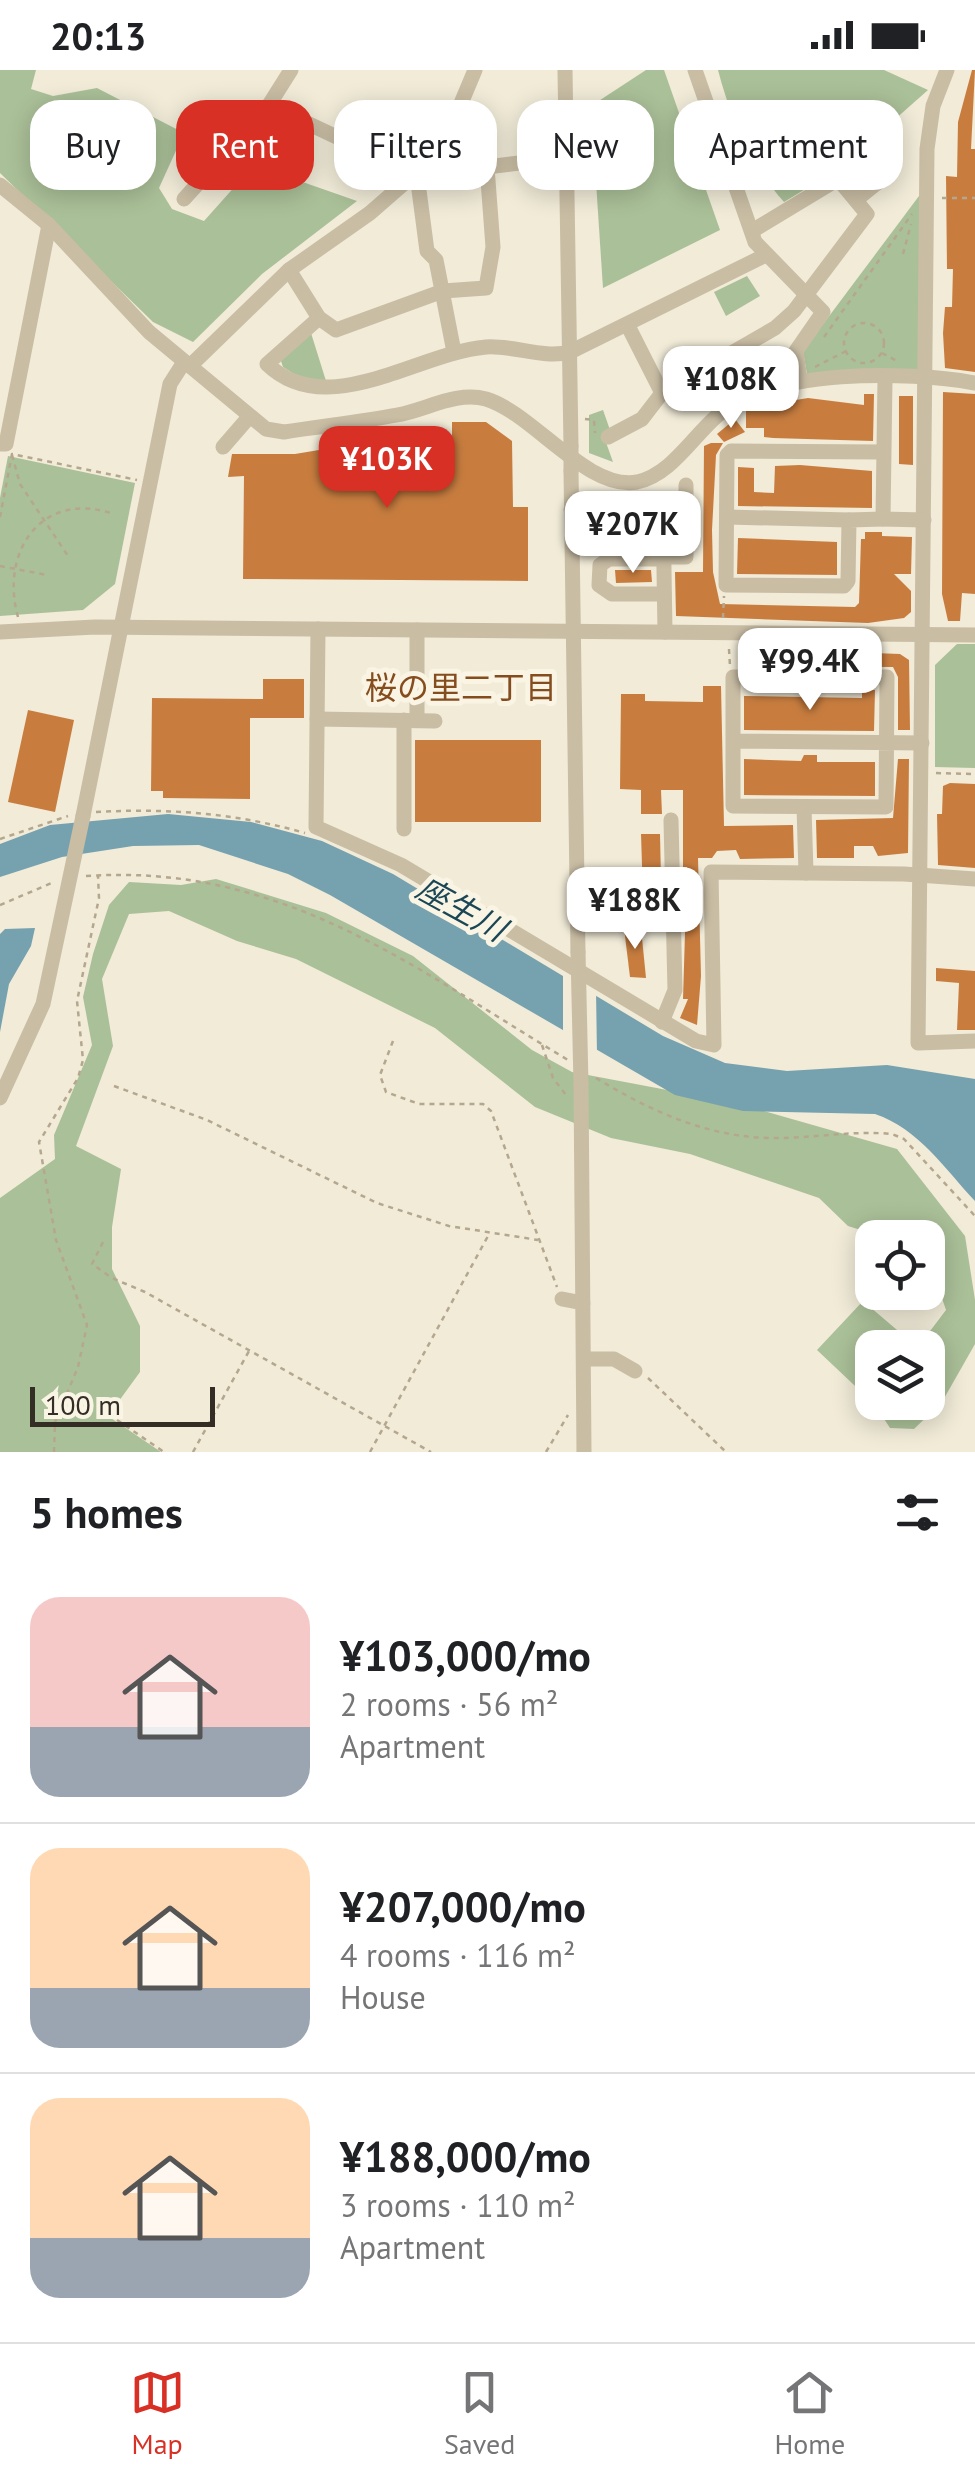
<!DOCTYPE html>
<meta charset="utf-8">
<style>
:root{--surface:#fff;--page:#f6f6f6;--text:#202124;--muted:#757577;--line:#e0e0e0;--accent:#d93025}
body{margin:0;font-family:"PT Sans","Noto Sans JP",sans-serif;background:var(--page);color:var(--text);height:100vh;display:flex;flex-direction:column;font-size:38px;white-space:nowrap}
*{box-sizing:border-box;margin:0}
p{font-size:32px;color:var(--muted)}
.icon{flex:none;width:55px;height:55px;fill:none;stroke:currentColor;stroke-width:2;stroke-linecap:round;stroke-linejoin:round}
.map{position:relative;height:1382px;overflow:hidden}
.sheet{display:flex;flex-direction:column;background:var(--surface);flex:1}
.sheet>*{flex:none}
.hud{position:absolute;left:30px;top:30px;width:915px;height:90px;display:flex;gap:20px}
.fabs{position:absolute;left:855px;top:1150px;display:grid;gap:20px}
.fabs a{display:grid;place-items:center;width:90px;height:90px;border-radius:20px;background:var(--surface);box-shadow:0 5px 25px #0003;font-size:50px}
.scale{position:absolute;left:30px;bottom:25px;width:185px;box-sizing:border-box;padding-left:10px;border:5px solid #342d26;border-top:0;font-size:28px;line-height:35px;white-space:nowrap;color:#342d26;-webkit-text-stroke:8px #f9f4e4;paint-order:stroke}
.price{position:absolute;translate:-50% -85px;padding:0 22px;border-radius:20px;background:#fff;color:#222;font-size:32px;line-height:65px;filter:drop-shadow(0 2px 5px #0008)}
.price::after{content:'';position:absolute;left:50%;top:60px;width:30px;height:22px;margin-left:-15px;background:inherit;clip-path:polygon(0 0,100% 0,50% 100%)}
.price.on{background:var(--accent);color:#fff}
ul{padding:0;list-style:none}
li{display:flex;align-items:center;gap:30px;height:250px;padding:0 30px}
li+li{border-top:2px solid var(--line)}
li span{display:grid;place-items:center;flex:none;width:280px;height:200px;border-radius:30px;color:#555}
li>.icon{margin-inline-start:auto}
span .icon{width:120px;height:120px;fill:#fffc;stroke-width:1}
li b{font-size:42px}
h2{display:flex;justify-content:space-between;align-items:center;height:120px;padding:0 30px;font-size:42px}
.pill{padding:0 35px;border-radius:30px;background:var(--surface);box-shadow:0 5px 25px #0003;font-size:35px;line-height:90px}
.pill.on{background:var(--accent);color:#fff}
.status{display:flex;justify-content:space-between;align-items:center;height:70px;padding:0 50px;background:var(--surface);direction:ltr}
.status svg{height:28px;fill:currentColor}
.menu{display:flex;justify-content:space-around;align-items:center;height:140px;border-top:2px solid var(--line);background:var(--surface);font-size:28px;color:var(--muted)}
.menu a{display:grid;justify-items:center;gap:5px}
.menu .on{color:var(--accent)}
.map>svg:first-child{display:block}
.green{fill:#aac098}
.water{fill:#76a1af}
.pier{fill:#f1ebd8}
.building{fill:#c87d3f}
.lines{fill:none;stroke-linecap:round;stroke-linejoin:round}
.path{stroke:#b5a78e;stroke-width:2.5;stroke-dasharray:5 5;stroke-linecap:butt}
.minor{stroke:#c9bda4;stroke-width:15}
.minor-bridge{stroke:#c9bda4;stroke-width:15}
.labels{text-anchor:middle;stroke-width:10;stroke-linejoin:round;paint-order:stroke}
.neighbourhood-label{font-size:32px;fill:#854c1e;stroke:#f9f4e4}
.water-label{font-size:32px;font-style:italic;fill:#1b4656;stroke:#f9f4e4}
</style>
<div class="status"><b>20:13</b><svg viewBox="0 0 49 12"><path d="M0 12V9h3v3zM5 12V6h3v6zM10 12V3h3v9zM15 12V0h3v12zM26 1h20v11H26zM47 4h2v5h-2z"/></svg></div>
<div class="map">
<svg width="975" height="1382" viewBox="0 0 975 1382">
<rect width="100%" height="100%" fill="#f1ebd8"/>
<g class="green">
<path d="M0 0H36L31 19 53 26 97 18 184 63 159 118 172 139 204 151 254 95 357 131 262 204 193 272 153 252 0 103Z"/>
<path d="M646 0H664L720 160 603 218 591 36Z"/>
<path d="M718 0H884L928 20 840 98 784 132C751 95 730 47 718 0Z"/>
<path d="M922 122 918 301 807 304 803 281Z"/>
<path d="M747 206 760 226 726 246 714 222Z"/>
<path d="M311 263 326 311H305L283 297 281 291Z"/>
<path d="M603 340 610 360 603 364 613 392 589 383V345Z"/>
<path d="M8 386 135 413 115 514 83 540 0 546V428Z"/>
<path d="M957 574H975V698L935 697V595Z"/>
<path d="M216 809 326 843 413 886 532 980 572 1002 736 1033 897 1079 965 1166 975 1230V1274L942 1332 914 1359 890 1358 873 1332H928V1278L918 1277 946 1240 928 1187V1168L883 1167 848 1156 819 1128 690 1084 611 1068 535 1037 435 958 296 889 237 871 169 841 129 844 102 909 113 976 76 1076 121 1099 112 1157V1199L140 1256V1302L108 1346 161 1382H0V1128L55 1089 54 1065 92 975 83 927 93 884 109 835 129 812 181 815Z"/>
<path d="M863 1231 917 1277 872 1278V1332L817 1280Z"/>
</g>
<g class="water">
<path d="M168 744 251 752 322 771 393 804 663 966 725 993 787 1001 887 995 975 1009V1131C944 1098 919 1059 875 1044L743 1041 675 1025 330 825 288 804 199 775 133 776 62 787 0 807V774L50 755Z"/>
<path d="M35 858 31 876 9 914 0 962V864L5 859Z"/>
</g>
<path class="pier" d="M563 902 596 919 597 986 563 966Z"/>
<g class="building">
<path d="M972 0H975L971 79H975V302L945 298 943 263 945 237H952L953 199H947L946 106 957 107 958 52Z"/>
<path d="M943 322 975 324V524L962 523 960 551H948L942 524Z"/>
<path d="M864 324H874L873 371 773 368 764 367V358H746V340L754 337 790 335V331L808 328 864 335Z"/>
<path d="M899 326H913V395L899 394Z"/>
<path d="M735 349 745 362 724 372 717 364Z"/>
<path d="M452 352H486L512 371 513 437H528V511L243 509 244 406 228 407 232 384H295L397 367H452Z"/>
<path d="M711 373H723L716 385 712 460 713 502 720 534 855 537 859 533 861 469H865V462H882V466L912 467 911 504H894L911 521V542L904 548 868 553 676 546 675 502H703L704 376Z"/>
<path d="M800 395 872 401V438L738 436V397L754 398V422L774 423 775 396Z"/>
<path d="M642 450V459L597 460V451Z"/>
<path d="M738 468 837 472V505L737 504Z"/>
<path d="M615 500H651L652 512 616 513Z"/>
<path d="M794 580 900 584 909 590 910 660H898V607L893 597 738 596V581Z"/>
<path d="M263 609H304V648H250V729L163 728V721H151L152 628 263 629Z"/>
<path d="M703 616H721L724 756 793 755 794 788 740 789 736 780 717 781 712 788H698L701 906 697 955 680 948 688 929H683L687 797H683V720H661L662 744H641V720L620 719 621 624H645V631L703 632Z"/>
<path d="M862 620H875L874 661 744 660V626L862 628Z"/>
<path d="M28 640 74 650 55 742 8 732Z"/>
<rect x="415" y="670" width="126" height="82"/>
<path d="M804 685H817V692H875V726L744 725V689L801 691Z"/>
<path d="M898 689H909L908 783 878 786 873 776H854V788H817L816 750 893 748Z"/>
<path d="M950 713 975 714V798L938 795 937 744H942L943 716Z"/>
<path d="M641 764H660L662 854 657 858H644Z"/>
<path d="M624 858H641L646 908 630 907Z"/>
<path d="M936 898 975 901V960H957L959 913 936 911Z"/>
</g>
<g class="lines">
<g class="path">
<path d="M942 128H975"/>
<path d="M903 184 911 154"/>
<circle cx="864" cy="273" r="20"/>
<path d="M824 267 912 144"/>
<path d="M882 283 897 291"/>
<path d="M815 297 846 281"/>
<path d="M585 349 594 350 595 363"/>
<path d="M12 385 20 414 68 486"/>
<path d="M0 447 12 384 137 410"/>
<path d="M0 496 47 505"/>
<path d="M18 547C0 483 40 421 111 443"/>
<path d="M723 548 724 526"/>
<path d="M729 579 730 596"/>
<path d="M936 703 975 704"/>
<path d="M96 742C169 738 235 743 305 763"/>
<path d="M0 769 68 746"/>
<path d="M86 806C280 793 410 895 568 990"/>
<path d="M0 835 54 812"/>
<path d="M393 971 380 1005 386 1022 419 1034H483L491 1041 557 1217"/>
<path d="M542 975 553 1008 566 1025"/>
<path d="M596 1008C649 1040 704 1066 768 1068 810 1069 851 1060 892 1064L904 1069 975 1146"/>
<path d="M114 1016 207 1050 377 1133 449 1156 538 1170"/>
<path d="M103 1172 92 1194 112 1208 145 1222 431 1382"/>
<path d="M648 1308 726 1382"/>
<path d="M117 1350 164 1382"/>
<path d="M54 1382 55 1352 78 1297 87 1255 56 1170 39 1072 78 1008 83 990 77 931 99 828 98 806"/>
<path d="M193 1382 249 1281"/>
<path d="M370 1382 488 1166"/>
<path d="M546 1382 568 1345"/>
</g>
<g class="minor">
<path d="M565 0 571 376"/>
<path d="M695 0 755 172 823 242 796 281 800 310"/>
<path d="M947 0 933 36 927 79 918 973 975 971"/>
<path d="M269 35 417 105"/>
<path d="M417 105 427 181 436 190 454 282"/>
<path d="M0 115 49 155 149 262 266 359 284 362C322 356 360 352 397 345 426 340 456 321 486 329 533 343 587 421 637 412 671 405 693 366 718 345 772 298 907 301 975 313"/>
<path d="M184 129 269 35 291 0"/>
<path d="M856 130 887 105"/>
<path d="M289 200 319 248 336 260 443 221 486 218 493 177 487 97 567 87"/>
<path d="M319 248 267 294C327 352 417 283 486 277 514 275 543 289 570 282L766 185"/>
<path d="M628 256 662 323 775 258 794 241 867 144 838 109 752 161"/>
<path d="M190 296 289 200 370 143 441 81 475 0"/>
<path d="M885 309 883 449 924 450"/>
<path d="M608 367 642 349 662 323"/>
<path d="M0 374H6L49 155"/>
<path d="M223 377 249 347"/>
<path d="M571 401 578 882"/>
<path d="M686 436V415"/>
<path d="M663 439 686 436V487H665"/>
<path d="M571 440 663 439 665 562"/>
<path d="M727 447 849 450"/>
<path d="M883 449 849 450 848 511 844 516 726 515 727 385 731 381 883 382"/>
<path d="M608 471 665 470"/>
<path d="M664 489H609L600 495 599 515 612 524H664"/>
<path d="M318 559 316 757 401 795 696 971 714 975 711 802 904 804 975 809"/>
<path d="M0 562 95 557 975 565"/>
<path d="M317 649 435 651"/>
<path d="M404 650V759"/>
<path d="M417 650V560"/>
<path d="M733 671V736L886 737 887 607H733V671L922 673"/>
<path d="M804 737 806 803"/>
<path d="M83 746 170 314 184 292"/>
<path d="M662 952 675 920 671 750"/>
<path d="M581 1014 584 1382"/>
<path d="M562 1229 583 1233"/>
<path d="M585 1289H614L635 1301"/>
</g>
<g class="minor-bridge">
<path d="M571 401V376"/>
<path d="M578 882 581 1014"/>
<path d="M0 1028 43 934 83 746"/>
</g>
</g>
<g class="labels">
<g class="neighbourhood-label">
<text x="461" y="629">桜の里二丁目</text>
</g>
<g class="water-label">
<text transform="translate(461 839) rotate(29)" y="11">座生川</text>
</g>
</g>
</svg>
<div class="fabs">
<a><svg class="icon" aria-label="locate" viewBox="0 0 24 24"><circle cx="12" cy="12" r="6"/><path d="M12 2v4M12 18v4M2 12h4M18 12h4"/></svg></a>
<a><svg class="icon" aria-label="layers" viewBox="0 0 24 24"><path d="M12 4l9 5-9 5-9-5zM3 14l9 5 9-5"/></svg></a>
</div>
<div class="scale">100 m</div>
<b class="price" style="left:731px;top:361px">¥108K</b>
<b class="price on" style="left:387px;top:441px">¥103K</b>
<b class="price" style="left:633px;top:506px">¥207K</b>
<b class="price" style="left:810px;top:643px">¥99.4K</b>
<b class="price" style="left:635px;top:882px">¥188K</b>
<div class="hud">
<a class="pill">Buy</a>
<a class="pill on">Rent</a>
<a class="pill">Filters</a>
<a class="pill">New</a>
<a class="pill">Apartment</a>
</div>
</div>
<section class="sheet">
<h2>5 homes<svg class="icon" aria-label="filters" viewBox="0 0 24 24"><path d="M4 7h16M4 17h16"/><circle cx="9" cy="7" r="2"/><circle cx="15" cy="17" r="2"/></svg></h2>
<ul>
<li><span style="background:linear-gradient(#f6c9c9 65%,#9aa5b1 0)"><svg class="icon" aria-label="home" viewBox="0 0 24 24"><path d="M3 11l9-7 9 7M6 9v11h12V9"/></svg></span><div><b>¥103,000/mo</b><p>2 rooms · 56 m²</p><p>Apartment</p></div></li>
<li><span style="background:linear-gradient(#ffd9b3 70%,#9aa5b1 0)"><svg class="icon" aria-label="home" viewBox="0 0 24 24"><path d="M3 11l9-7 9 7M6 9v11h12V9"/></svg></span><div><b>¥207,000/mo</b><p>4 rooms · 116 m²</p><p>House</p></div></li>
<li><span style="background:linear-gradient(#ffd9b3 70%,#9aa5b1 0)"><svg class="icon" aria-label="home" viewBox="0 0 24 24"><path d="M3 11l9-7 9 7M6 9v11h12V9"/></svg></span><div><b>¥188,000/mo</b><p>3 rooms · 110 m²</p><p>Apartment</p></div></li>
</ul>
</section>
<nav class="menu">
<a class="on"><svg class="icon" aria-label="map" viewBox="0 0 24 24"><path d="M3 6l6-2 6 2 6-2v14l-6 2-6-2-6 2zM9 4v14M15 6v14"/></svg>Map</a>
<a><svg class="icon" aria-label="saved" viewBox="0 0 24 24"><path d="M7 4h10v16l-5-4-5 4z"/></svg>Saved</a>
<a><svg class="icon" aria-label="home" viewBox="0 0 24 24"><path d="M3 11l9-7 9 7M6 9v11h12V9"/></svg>Home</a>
</nav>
